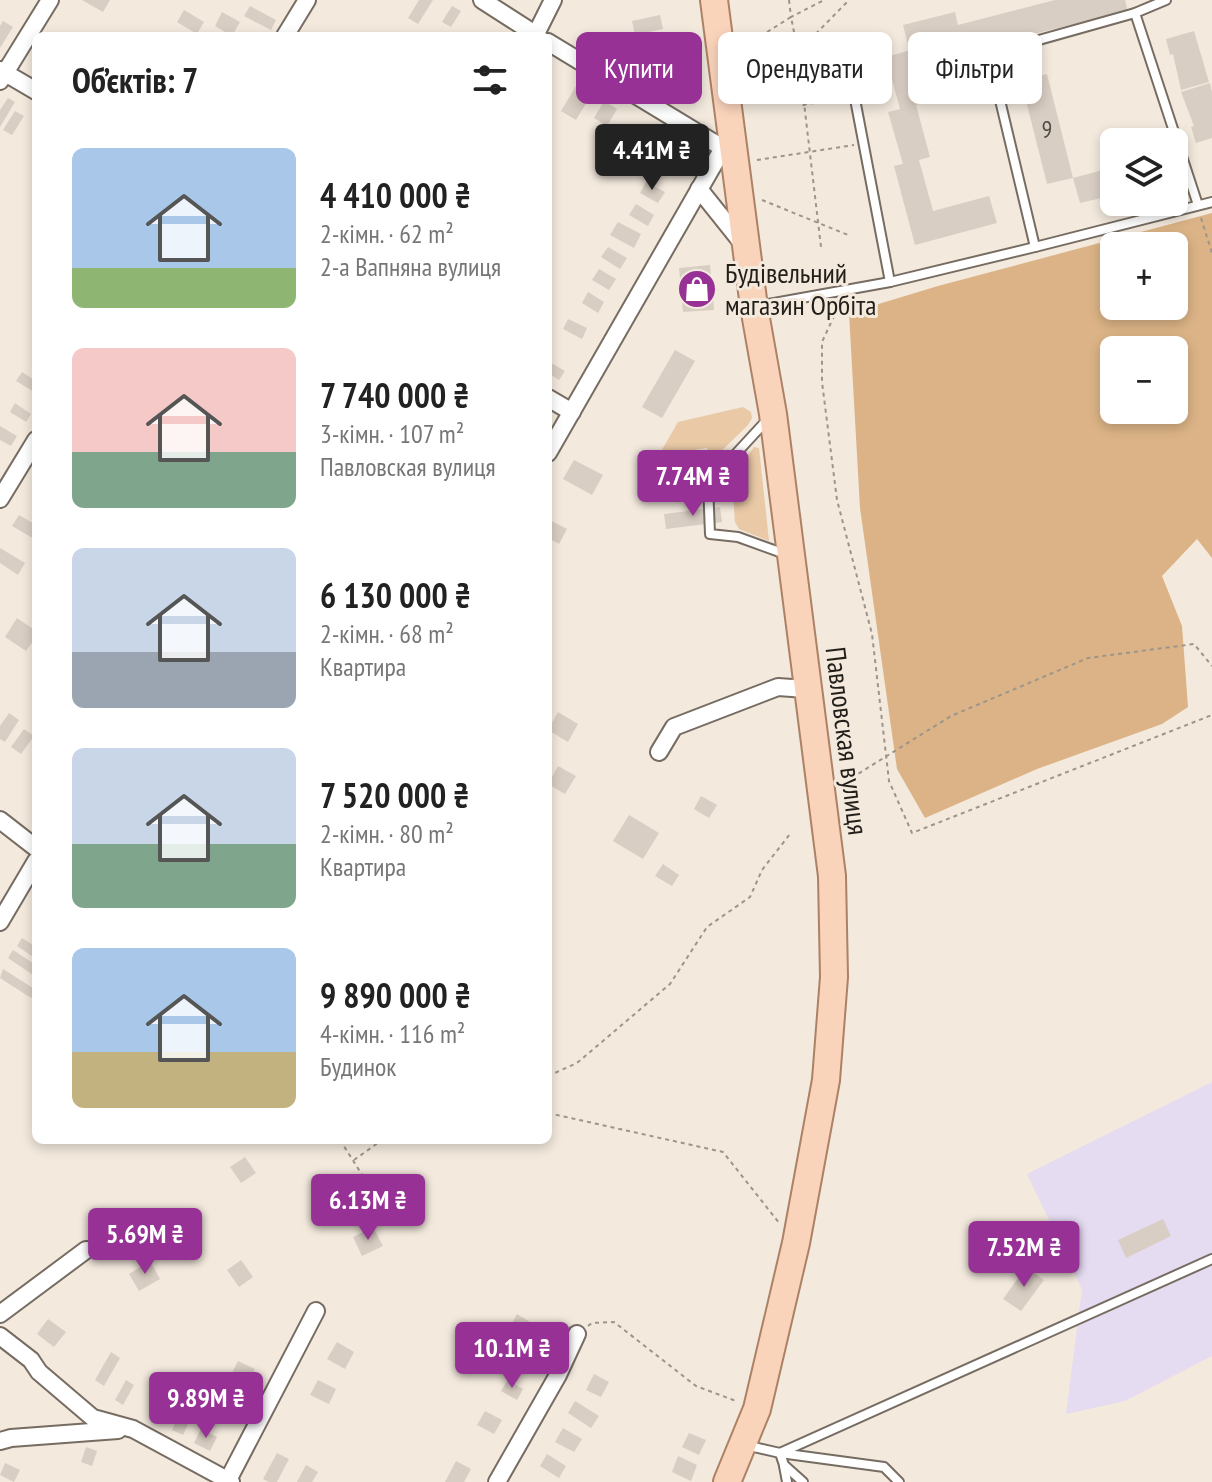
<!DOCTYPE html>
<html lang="uk">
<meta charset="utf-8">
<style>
:root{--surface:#fff;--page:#f2f2f2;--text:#222;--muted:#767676;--accent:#973196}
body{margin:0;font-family:"PT Sans Narrow",sans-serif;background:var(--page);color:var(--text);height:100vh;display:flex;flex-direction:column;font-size:30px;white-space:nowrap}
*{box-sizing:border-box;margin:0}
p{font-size:26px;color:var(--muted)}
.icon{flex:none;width:44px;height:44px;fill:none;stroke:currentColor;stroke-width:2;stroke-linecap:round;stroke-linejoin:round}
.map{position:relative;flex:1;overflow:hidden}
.panel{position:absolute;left:32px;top:32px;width:520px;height:1112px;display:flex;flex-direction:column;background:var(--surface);border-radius:12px;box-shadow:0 4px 12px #0003}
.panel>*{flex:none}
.guide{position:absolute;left:576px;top:32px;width:516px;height:72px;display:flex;gap:16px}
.buttons{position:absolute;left:1100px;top:128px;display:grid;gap:16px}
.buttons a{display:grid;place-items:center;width:88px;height:88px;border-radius:12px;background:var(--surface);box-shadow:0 4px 12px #0003;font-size:40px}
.price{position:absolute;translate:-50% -68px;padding:0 18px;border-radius:8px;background:var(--accent);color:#fff;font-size:26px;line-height:52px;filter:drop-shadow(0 2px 4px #0008)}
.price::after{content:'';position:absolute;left:50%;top:48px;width:24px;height:18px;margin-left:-12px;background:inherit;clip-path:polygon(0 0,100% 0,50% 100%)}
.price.on{background:#222;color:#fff}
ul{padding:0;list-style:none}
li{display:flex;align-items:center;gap:24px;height:200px;padding:0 40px}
li span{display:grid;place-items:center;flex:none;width:224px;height:160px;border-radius:12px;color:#555}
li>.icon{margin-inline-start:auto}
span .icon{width:96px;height:96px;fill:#fffc;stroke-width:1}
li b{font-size:34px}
h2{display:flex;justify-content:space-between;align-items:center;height:96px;padding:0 40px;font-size:34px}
.tag{padding:0 28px;border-radius:12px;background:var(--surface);box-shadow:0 4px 12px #0003;font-size:28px;line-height:72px}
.tag.on{background:var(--accent);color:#fff}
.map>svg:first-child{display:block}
.industrial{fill:#e5dcf2}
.green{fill:#e9c9a6}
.forest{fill:#dbb386;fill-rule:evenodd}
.building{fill:#d9cec3}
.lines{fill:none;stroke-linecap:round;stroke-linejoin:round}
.service-casing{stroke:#766c62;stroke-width:12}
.minor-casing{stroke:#766c62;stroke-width:20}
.primary-casing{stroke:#ac8165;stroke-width:30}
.path{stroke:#9c958c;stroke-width:2;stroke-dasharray:4 4;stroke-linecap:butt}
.service{stroke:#fff;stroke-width:8}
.minor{stroke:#fff;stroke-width:16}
.primary{stroke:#fad3bb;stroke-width:26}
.labels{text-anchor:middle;stroke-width:6;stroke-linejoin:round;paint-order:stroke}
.number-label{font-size:24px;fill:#504b44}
.poi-label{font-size:28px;fill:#221f1a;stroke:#f3e9dd;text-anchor:start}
.street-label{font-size:28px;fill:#221f1a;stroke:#f3e9dd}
</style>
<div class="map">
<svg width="1212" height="1482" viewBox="0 0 1212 1482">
<rect width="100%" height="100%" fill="#f3e9dd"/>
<path class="industrial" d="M1212 1082V1356L1125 1401 1066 1414 1082 1289 1027 1174Z"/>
<g class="green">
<path d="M743 407 751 412 752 418 748 425 710 462 707 448 659 455 678 422Z"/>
<path d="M754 447 759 448 769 541 739 529 735 522 732 477Z"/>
</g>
<path class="forest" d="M1212 213V558L1197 539 1162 576 1182 626 1188 707 1162 724 1037 769 925 818 897 769 860 508 849 313 938 286ZM1114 246H1174V306H1114ZM1114 350H1174V410H1114Z"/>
<g class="building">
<path d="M82 0H110L103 12Z"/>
<path d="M419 0H433L418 24 408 18Z"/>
<path d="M1055 0H1125L1128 12 965 50 962 36 909 49 903 25 955 12 958 25Z"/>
<path d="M250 6 276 20 271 30 244 16Z"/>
<path d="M452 6 461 11 451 27 442 22Z"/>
<path d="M184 10 204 22 197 34 177 22Z"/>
<path d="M222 12 240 22 232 36 215 26Z"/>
<path d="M660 15 663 29 635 35 632 21Z"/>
<path d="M3 21 13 27 0 48V26Z"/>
<path d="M1194 31 1209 82 1181 90 1173 54 1170 55 1166 39Z"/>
<path d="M911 50 925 102 916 105 930 157 919 160 933 211 989 196 997 223 915 245 894 166 903 164 888 112 900 109 886 57Z"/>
<path d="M1047 74 1073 178 1047 184 1021 81Z"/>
<path d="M1210 83 1212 92V138L1196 143 1191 127 1194 126 1181 92Z"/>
<path d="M576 86 591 95 576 120 561 111Z"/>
<path d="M8 98 15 102 0 127V110Z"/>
<path d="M604 101 617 109 607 126 594 118Z"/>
<path d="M15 111 24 116 12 135 3 130Z"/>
<path d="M666 155 682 165 676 176 660 166Z"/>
<path d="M1114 167V195L1080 203 1073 178Z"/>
<path d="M646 182 665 192 658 203 640 193Z"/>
<path d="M636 204 654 215 648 226 629 215Z"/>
<path d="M618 222 641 234 634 248 610 235Z"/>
<path d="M608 247 627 258 620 269 601 257Z"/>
<path d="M710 265 714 310 683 312 679 268Z"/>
<path d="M599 269 616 279 609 290 592 280Z"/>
<path d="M588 292 604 302 598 313 582 303Z"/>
<path d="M568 319 587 328 582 339 563 329Z"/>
<path d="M675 350 695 361 662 418 642 407Z"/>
<path d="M548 361 565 371 559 380 548 373Z"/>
<path d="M22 372 36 381V393L16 381Z"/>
<path d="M15 403 31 414 26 422 10 412Z"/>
<path d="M0 426 17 436 11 446 0 440Z"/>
<path d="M574 460 603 475 592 495 563 479Z"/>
<path d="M720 507 722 522 666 529 664 514Z"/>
<path d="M19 515 36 525V540L12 526Z"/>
<path d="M548 519 567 529 559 544 548 538Z"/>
<path d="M0 548 25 563 18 575 0 563Z"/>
<path d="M17 618 36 631V637L26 651 5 637Z"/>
<path d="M558 712 578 724 568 742 548 730Z"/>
<path d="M9 713 19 720 5 742 0 739V726Z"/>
<path d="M24 729 34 736 21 754 11 747Z"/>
<path d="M558 766 576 776 565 794 548 784Z"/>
<path d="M701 796 717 805 709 818 694 809Z"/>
<path d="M629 815 659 833 643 859 613 841Z"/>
<path d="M663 864 679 875 672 886 655 876Z"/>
<path d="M22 938 36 947V959L17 946Z"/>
<path d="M13 950 36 965V977L8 958Z"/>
<path d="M3 969 36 990 31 998 0 978Z"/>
<path d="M245 1157 256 1173 241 1183 230 1167Z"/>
<path d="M1163 1219 1171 1236 1126 1258 1118 1240Z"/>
<path d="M373 1227 383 1246 362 1256 353 1237Z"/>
<path d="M241 1260 253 1277 239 1287 227 1270Z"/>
<path d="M150 1261 160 1279 139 1291 129 1274Z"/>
<path d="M1026 1267 1044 1280 1021 1311 1003 1299Z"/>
<path d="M517 1314 530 1322 523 1333 511 1325Z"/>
<path d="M48 1319 66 1332 54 1347 37 1334Z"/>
<path d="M337 1342 354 1352 345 1369 327 1359Z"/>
<path d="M525 1351 540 1359 532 1373 518 1366Z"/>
<path d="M111 1352 120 1358 104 1386 95 1380Z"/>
<path d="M238 1361 255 1369 248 1384 231 1375Z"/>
<path d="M594 1374 609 1382 601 1397 586 1390Z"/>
<path d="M126 1380 134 1385 123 1405 115 1400Z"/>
<path d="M318 1380 336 1389 329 1404 310 1395Z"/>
<path d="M508 1380 523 1389 517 1400 501 1391Z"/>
<path d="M575 1401 599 1416 591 1428 568 1413Z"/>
<path d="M181 1411 192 1416 183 1435 172 1430Z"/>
<path d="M485 1411 502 1420 494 1434 477 1425Z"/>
<path d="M563 1428 582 1439 574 1452 555 1442Z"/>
<path d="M201 1429 217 1437 210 1451 194 1443Z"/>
<path d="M689 1433 706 1440 699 1455 682 1447Z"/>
<path d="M86 1447 97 1451 92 1466 81 1462Z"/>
<path d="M277 1453 289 1459 277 1482H269L263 1479Z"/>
<path d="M547 1454 566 1466 559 1478 540 1466Z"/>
<path d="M678 1456 697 1465 691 1481 672 1472Z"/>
<path d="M456 1461 471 1469 464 1482H445Z"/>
<path d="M5 1463 20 1470 14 1482 0 1475Z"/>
<path d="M306 1465 318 1472 312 1482H297Z"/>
</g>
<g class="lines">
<g class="service-casing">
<g id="service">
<path d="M1135 13 1198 205"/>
<path d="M846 52 890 282"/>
<path d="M955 63 989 54"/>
<path d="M1035 247 1212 202"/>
<path d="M757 306 890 282 1035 247 989 54 1135 13 1166 0"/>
<path d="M767 420 708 484 710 534 738 537 785 554"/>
<path d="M745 1445 780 1453 884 1467 899 1482"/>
<path d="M784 1466 787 1482"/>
<path d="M803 1482 784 1465 780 1453 1212 1259"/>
</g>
</g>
<g class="minor-casing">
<g id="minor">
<path d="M482 0 538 36"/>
<path d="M285 36 307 0"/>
<path d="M535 36 553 0"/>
<path d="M548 42 731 153"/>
<path d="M0 70 36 91"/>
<path d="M0 81 50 0"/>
<path d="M699 189 743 244"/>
<path d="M548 398 572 412"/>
<path d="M548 453 723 148"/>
<path d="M0 499 36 440"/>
<path d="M659 752 674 727 778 687 806 689"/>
<path d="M0 820 36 848"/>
<path d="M0 922 36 861"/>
<path d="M0 1314 86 1250"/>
<path d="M0 1336 31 1360 39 1372 93 1418 133 1429 231 1482"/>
<path d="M0 1441 11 1438 118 1430"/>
<path d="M227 1482 316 1311"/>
<path d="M497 1482 558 1375 577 1334"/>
</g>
</g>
<g class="primary-casing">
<path id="primary" d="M714 0 754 307 773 414 832 876 834 977 826 1080 796 1243 757 1409 727 1482"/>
</g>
<g class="path">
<path d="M789 0 791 17 824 0"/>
<path d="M740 49 791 17 798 52 821 247"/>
<path d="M740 51 833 52"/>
<path d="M799 51 849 0"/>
<path d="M741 54 803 105 844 97"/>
<path d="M757 160 854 145"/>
<path d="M762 200 848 235"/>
<path d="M1201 218 1212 253"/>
<path d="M841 301 822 342V382L837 500 872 634 889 781 912 833 1212 715"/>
<path d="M845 782 951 716 1088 658 1194 644 1212 666"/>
<path d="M548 1076 577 1063 670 984 707 927 750 897 762 870 790 834"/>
<path d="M548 1113 723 1152 780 1224"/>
<path d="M340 1140 373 1192"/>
<path d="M354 1160 382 1140"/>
<path d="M588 1326 592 1323 614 1322 696 1386 736 1401"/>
</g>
<use href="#service" class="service"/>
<use href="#minor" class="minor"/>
<use href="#primary" class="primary"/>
</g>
<defs>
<g id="shop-disc" transform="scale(2)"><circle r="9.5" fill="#973196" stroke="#f3e9dd"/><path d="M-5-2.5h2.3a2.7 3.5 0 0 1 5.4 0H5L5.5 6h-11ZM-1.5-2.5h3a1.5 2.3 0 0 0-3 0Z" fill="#fff"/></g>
</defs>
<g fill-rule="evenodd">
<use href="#shop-disc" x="697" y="289"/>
</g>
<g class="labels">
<g class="number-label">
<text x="1047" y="137">9</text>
</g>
<g class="poi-label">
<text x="725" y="283">Будівельний<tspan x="725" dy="32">магазин Орбіта</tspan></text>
</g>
<g class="street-label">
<text transform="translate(847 741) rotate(83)" y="10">Павловская вулиця</text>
</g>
</g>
</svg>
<div class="buttons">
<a><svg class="icon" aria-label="layers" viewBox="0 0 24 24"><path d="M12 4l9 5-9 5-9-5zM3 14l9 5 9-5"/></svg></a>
<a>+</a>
<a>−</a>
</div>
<b class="price on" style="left:652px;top:192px">4.41M ₴</b>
<b class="price" style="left:693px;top:518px">7.74M ₴</b>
<b class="price" style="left:368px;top:1242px">6.13M ₴</b>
<b class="price" style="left:145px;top:1276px">5.69M ₴</b>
<b class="price" style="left:1024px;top:1289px">7.52M ₴</b>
<b class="price" style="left:512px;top:1390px">10.1M ₴</b>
<b class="price" style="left:206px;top:1440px">9.89M ₴</b>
<div class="guide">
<a class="tag on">Купити</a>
<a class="tag">Орендувати</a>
<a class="tag">Фільтри</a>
</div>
<section class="panel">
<h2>Об’єктів: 7<svg class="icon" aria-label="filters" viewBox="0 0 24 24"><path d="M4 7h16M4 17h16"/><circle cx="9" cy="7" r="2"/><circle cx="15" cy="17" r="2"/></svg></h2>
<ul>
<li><span style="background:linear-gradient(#a9c7e8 75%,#8fb573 0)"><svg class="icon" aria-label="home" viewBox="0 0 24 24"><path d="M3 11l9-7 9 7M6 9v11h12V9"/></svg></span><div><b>4 410 000 ₴</b><p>2-кімн. · 62 m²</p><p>2-а Вапняна вулиця</p></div></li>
<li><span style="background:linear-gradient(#f6c9c9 65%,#7fa58c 0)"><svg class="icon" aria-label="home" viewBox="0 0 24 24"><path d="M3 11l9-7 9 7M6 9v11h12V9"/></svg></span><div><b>7 740 000 ₴</b><p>3-кімн. · 107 m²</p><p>Павловская вулиця</p></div></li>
<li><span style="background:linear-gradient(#c9d6e8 65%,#9aa5b1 0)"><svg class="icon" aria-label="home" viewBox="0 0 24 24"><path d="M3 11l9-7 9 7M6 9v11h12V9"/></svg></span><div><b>6 130 000 ₴</b><p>2-кімн. · 68 m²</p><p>Квартира</p></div></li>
<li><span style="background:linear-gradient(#c9d6e8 60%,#7fa58c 0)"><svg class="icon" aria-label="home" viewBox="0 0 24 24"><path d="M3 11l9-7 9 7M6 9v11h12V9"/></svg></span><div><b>7 520 000 ₴</b><p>2-кімн. · 80 m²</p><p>Квартира</p></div></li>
<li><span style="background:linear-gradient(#a9c7e8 65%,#c2b280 0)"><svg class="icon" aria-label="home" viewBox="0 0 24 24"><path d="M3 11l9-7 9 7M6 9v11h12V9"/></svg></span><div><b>9 890 000 ₴</b><p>4-кімн. · 116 m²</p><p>Будинок</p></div></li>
</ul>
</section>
</div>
